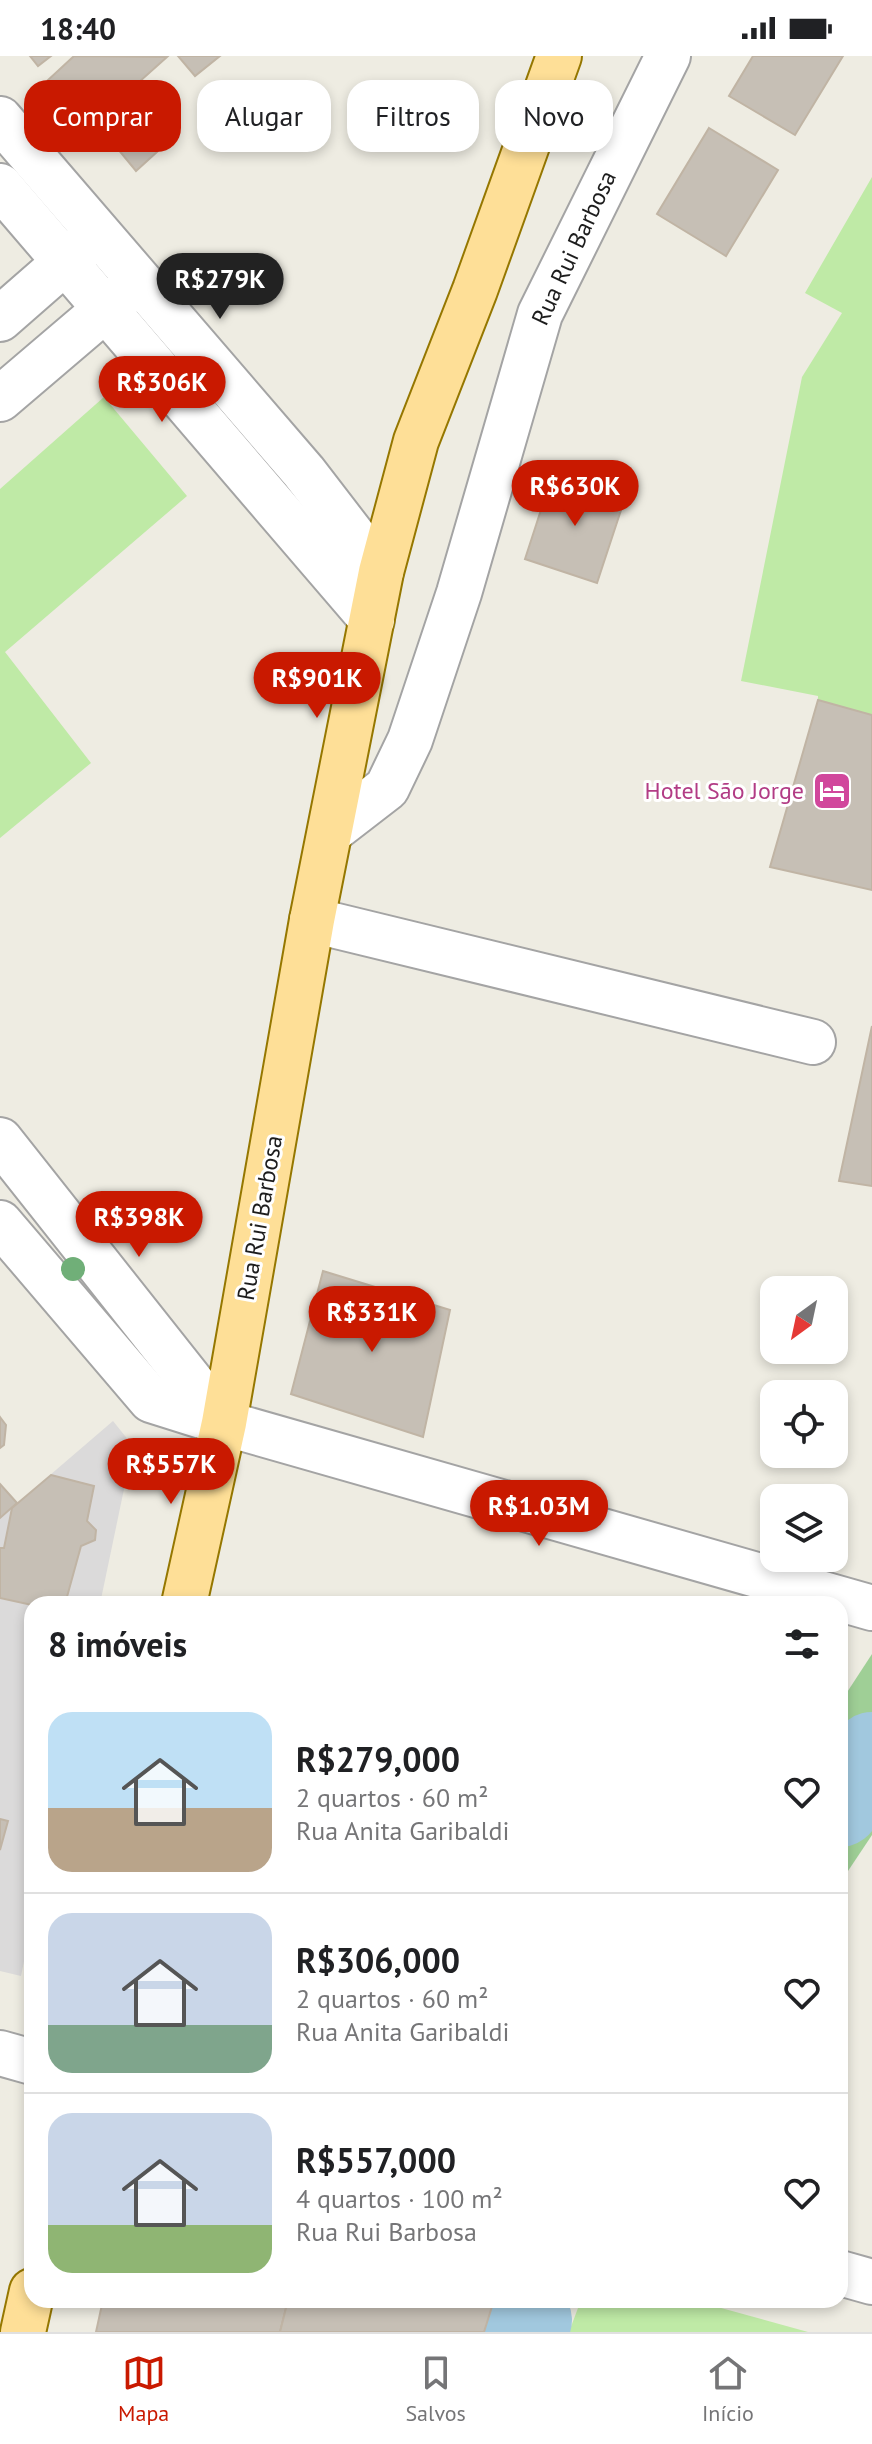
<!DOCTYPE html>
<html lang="pt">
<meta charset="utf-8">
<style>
:root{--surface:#fff;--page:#f6f6f6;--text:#202124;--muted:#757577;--line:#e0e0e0;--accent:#c91900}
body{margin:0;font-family:"PT Sans",sans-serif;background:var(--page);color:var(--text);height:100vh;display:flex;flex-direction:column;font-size:30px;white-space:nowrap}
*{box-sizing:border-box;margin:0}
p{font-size:26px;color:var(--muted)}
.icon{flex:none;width:44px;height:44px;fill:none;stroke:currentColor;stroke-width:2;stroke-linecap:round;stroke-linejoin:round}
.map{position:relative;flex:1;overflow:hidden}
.sheet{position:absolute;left:24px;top:1540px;width:824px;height:712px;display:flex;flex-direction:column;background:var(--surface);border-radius:24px;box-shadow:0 4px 12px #0003}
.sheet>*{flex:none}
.top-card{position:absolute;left:24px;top:24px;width:824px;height:72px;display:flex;gap:16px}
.needle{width:52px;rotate:213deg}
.fabs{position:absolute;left:760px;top:1220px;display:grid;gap:16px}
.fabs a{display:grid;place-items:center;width:88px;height:88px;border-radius:16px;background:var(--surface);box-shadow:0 4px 12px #0003;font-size:40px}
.price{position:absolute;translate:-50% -68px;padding:0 18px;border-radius:28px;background:var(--accent);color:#fff;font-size:26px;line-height:52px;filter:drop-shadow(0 2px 4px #0008)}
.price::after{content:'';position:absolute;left:50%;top:48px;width:24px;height:18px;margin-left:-12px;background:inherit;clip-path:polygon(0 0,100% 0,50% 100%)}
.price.on{background:#222;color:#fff}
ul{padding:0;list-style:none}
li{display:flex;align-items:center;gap:24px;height:200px;padding:0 24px}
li+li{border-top:2px solid var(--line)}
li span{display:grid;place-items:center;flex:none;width:224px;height:160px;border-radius:24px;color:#555}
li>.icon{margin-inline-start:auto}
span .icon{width:96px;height:96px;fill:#fffc;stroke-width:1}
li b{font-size:34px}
h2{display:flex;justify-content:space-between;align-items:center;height:96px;padding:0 24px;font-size:34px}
.tag{padding:0 28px;border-radius:24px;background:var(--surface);box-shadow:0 4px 12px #0003;font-size:28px;line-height:72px}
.tag.on{background:var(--accent);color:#fff}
.status{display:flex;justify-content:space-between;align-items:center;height:56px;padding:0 40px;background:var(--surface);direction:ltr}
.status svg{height:22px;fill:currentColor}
.tab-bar{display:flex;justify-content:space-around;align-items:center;height:112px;border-top:2px solid var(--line);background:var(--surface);font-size:22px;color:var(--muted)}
.tab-bar a{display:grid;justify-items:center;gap:4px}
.tab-bar .on{color:var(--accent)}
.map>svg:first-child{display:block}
.residential{fill:#dbdada}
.grass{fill:#bfeaa6}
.forest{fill:#9fcf96}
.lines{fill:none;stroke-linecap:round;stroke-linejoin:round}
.river{stroke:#a1c8de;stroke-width:80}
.building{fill:#c6bfb5;stroke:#c0b4a4;stroke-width:2}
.minor-casing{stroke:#a4a4a4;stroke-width:48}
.major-casing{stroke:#957700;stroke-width:48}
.minor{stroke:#fff;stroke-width:44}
.major{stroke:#fedf97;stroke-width:44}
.tree{fill:#70af78}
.labels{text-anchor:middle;stroke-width:6;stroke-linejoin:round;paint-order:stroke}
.street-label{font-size:24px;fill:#1d1d1d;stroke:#fff}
.hotel-label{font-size:24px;fill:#b23c85;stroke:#fff;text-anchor:end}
</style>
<div class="status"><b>18:40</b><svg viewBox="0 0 49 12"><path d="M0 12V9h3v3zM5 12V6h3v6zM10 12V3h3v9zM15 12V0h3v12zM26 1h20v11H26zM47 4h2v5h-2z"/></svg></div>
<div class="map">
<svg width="872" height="2276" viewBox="0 0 872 2276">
<rect width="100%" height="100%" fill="#eeece2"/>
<path class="residential" d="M113 1365 133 1390 100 1548H32V1867L21 1920 0 1915V1462Z"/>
<g class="grass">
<path d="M872 121V659L818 644V640L741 625 802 321 842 257 805 237Z"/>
<path d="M104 341 187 440 5 596 91 707 0 782V433Z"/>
<path d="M581 2244H692L808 2276H569Z"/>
</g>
<path class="forest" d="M872 1598V1779L840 1827V1647Z"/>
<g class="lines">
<g class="river">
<path d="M840 1751 872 1696"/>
<path d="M521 2276 532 2264"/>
</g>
</g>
<g class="building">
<path d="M30 0H51L38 10Z"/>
<path d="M74 0 167 1 139 26 179 76 136 115 95 65 87 72 48 24Z"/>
<path d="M178 0H220L195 20Z"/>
<path d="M753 0H843L795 79 729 40Z"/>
<path d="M709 72 778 114 726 200 657 158Z"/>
<path d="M553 417 625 442 597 527 525 503Z"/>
<path d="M818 644 872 659V834L770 811Z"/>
<path d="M872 970V1130L839 1125Z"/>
<path d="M323 1215 450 1254 423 1381 291 1338Z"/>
<path d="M0 1361 6 1369 4 1389 0 1392Z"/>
<path d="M51 1419 94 1430 87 1465 96 1474 95 1484 81 1490 65 1548 32 1549 0 1542V1492H4L12 1452Z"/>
<path d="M0 1428 17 1447 0 1462Z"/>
<path d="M0 1763 8 1765 0 1794Z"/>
<path d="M103 2244H288L280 2276H96Z"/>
<path d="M288 2244H494L484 2276H280Z"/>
</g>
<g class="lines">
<g class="minor-casing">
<g id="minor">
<path d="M0 63 304 416 381 516"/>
<path d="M0 130 372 564"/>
<path d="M0 263 88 186"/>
<path d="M0 343 129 233"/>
<path d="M330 776 387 732 410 684 459 537 540 258 668 0"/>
<path d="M312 864 813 986"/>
<path d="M0 1084 224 1367"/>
<path d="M0 1167 151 1344 224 1367 872 1552"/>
<path d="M0 1997 32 2006"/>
<path d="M840 2217 872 2226"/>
</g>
</g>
<g class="major-casing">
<g id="major">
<path d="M184 1548 224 1367 312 864 381 516 416 385 475 234 559 0"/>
<path d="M23 2276 32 2235"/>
</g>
</g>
<use href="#minor" class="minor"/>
<use href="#major" class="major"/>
</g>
<circle class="tree" cx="73" cy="1213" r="12"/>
<defs>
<g id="hotel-square" transform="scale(2)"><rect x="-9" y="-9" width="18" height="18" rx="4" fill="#d1479c" stroke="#fff"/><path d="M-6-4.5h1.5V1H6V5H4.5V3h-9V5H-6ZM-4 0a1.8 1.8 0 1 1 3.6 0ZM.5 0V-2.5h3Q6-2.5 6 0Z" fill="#fff"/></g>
</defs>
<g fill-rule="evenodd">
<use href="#hotel-square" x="832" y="735"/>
</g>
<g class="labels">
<g class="street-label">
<text transform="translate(574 192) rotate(-65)" y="8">Rua Rui Barbosa</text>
<text transform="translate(260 1162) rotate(-80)" y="8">Rua Rui Barbosa</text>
</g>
<g class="hotel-label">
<text x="804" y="743">Hotel São Jorge</text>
</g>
</g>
</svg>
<div class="fabs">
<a><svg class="needle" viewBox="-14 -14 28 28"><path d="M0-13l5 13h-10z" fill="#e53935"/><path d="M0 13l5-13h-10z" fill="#757577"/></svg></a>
<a><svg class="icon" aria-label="locate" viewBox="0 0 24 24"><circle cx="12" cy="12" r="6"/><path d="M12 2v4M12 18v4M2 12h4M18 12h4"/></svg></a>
<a><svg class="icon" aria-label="layers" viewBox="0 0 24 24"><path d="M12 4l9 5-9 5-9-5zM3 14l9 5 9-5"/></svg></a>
</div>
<b class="price on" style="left:220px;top:265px">R$279K</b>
<b class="price" style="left:162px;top:368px">R$306K</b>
<b class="price" style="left:575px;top:472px">R$630K</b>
<b class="price" style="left:317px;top:664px">R$901K</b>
<b class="price" style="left:139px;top:1203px">R$398K</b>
<b class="price" style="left:372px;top:1298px">R$331K</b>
<b class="price" style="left:171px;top:1450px">R$557K</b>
<b class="price" style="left:539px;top:1492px">R$1.03M</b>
<div class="top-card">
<a class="tag on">Comprar</a>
<a class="tag">Alugar</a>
<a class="tag">Filtros</a>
<a class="tag">Novo</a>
</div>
<section class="sheet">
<h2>8 imóveis<svg class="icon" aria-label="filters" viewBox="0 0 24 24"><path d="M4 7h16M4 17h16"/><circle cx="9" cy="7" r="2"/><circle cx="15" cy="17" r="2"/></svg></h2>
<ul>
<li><span style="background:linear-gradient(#bfe0f5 60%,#b9a48a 0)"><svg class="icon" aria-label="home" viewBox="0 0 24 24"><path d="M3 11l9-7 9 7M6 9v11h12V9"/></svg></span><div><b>R$279,000</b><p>2 quartos · 60 m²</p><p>Rua Anita Garibaldi</p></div><svg class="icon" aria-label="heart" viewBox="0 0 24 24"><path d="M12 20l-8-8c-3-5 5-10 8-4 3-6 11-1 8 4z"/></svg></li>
<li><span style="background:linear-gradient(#c9d6e8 70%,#7fa58c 0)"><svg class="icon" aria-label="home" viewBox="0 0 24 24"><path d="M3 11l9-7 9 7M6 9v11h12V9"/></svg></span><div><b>R$306,000</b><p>2 quartos · 60 m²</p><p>Rua Anita Garibaldi</p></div><svg class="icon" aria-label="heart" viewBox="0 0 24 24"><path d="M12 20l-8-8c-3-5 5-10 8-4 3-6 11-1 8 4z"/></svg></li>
<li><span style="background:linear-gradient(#c9d6e8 70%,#8fb573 0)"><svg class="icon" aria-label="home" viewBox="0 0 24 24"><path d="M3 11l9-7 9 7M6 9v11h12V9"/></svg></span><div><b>R$557,000</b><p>4 quartos · 100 m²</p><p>Rua Rui Barbosa</p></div><svg class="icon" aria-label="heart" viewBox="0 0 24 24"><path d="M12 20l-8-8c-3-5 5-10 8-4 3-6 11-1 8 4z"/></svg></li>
</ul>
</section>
</div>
<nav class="tab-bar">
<a class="on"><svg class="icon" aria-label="map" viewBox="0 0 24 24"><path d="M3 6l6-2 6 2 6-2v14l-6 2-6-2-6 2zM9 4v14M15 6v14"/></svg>Mapa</a>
<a><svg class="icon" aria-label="saved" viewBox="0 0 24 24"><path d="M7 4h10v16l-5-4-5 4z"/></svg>Salvos</a>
<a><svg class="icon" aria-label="home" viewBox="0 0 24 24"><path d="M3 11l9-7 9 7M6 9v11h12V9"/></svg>Início</a>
</nav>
